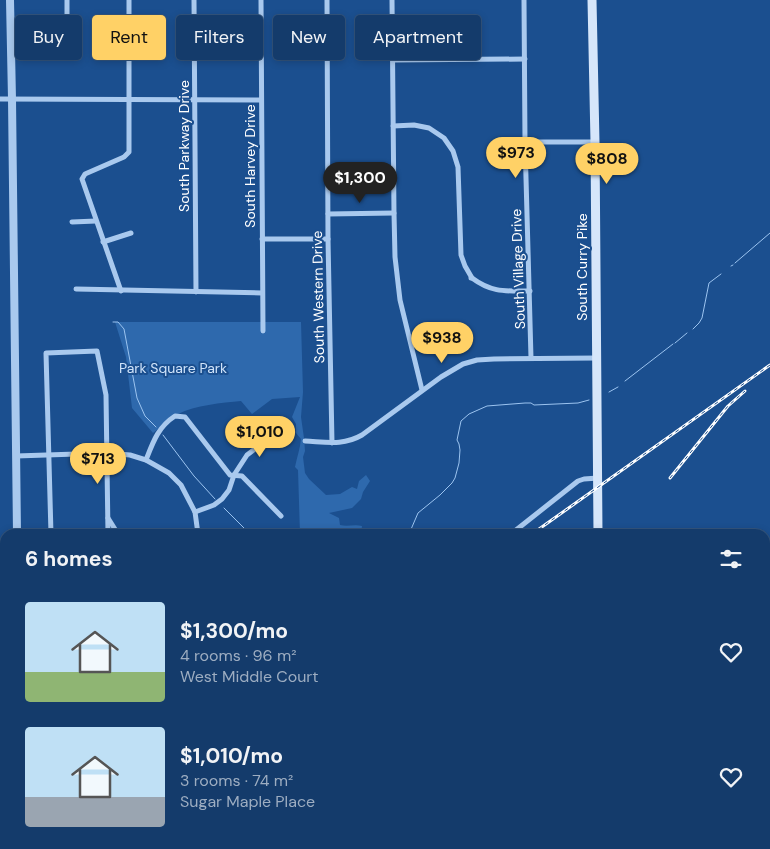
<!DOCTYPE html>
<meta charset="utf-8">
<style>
:root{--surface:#143b6b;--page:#214673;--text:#f1f3f6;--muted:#9dadc1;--line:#33557e;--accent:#ffd166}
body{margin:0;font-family:"DM Sans",sans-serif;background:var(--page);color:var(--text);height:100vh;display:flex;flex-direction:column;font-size:19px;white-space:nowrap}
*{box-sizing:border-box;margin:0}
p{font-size:16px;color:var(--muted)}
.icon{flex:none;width:28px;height:28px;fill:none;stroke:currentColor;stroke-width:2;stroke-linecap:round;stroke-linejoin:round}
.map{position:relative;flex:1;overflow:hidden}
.side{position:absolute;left:0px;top:529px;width:770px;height:321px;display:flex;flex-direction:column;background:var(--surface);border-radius:15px 15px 0 0;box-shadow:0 2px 8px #0003,0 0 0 1px var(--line)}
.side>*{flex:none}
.guide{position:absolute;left:15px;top:15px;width:500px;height:45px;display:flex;gap:10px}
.price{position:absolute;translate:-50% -42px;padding:0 11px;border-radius:18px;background:var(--accent);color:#111;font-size:16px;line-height:32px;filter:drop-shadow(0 1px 2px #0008)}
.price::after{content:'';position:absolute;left:50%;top:30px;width:15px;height:11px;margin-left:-8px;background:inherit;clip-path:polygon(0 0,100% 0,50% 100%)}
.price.on{background:#222;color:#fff}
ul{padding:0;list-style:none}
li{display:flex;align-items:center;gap:15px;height:125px;padding:0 25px}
li span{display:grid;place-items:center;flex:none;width:140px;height:100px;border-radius:5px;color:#555}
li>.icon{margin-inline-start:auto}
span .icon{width:60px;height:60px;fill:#fffc;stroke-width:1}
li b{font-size:21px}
h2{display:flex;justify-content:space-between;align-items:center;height:60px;padding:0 25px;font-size:21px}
.pill{padding:0 18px;border-radius:5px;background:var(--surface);box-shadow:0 2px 8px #0003,0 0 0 1px var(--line);font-size:18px;line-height:45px}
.pill.on{background:var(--accent);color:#111}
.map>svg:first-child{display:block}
.green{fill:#2e69ad}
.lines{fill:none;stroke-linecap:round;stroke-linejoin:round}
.stream{stroke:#9cc4f0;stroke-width:1}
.minor{stroke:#a9c9ee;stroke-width:5}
.tertiary{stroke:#a9c9ee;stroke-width:8}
.secondary{stroke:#d6e6fa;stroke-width:9}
.rail-casing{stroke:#fff;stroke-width:3}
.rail{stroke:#1b4f8f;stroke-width:1;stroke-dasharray:4;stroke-linecap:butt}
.labels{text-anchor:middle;stroke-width:4;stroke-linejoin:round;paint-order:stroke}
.street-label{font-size:14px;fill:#fff;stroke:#1b4f8f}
.park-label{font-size:14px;fill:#cfe3fa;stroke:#1b4f8f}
</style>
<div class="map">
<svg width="770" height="849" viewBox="0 0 770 849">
<rect width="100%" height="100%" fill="#1b4f8f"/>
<g class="green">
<path d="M115 322H301L303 392 301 417 304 438 305 451 303 457 305 473 309 479 326 495 340 494 352 487 357 489 359 481 366 475 370 481 363 492 361 499 352 508 329 513 339 518 340 525C348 527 354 524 362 526L361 534H300L298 470 295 467C297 457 300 449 301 439L296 433V424L292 417 300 397 272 399 252 414 241 401C222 403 195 405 178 414 170 418 161 427 153 433L132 408 126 357Z"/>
<path d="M308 845H432L443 846V849H307Z"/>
</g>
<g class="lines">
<g class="stream">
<path d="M735 263 770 233"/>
<path d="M731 266 733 265"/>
<path d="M113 322H118L124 329 137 398 145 416 156 427"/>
<path d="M693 329 699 323 702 318 709 283 721 274"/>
<path d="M675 343 687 333"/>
<path d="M625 381 673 344"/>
<path d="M609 392 618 387"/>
<path d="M163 435 194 476 215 499"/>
<path d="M224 508 250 534"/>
<path d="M409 534 418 513 440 495 452 483 455 478 459 463 460 450 459 444 457 440 461 421 469 414 487 406 525 403H531L534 405 578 403 589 400"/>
<path d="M398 845V849"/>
</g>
<g class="minor">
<path d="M67 0V42"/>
<path d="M194 0 196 292"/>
<path d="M261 0 263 331"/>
<path d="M327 0 328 239 332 443"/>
<path d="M392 0 394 213 395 257 400 300 422 390"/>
<path d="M524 0 525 142 531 358"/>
<path d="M393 60 525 59"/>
<path d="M0 99 261 100"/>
<path d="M393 126 414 125 429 128 444 138 453 151 458 167 461 255 465 266 472 278"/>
<path d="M525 142H595"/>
<path d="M328 214 394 213"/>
<path d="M72 222 96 221"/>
<path d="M262 239H328"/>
<path d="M103 242 131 233"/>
<path d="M471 278H472C492 293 506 291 530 291"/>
<path d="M76 289 262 293"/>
<path d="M121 291 82 179 85 174 124 157 129 152V0"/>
<path d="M305 441C326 442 343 446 362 435L441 377 463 364 477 360 494 359 597 358"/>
<path d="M16 456 107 453 130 455 146 460 169 473 181 485 195 512 198 534"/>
<path d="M146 460C153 442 158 427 175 416L185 417 230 475 242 476 281 516"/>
<path d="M195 512 214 505 222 499 229 490 234 475 247 455 276 433"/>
<path d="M108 518 118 534"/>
<path d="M51 534 46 353 97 351 106 395 108 534"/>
<path d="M511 534 578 481 584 479 598 478"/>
<path d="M233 845 235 849"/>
<path d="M164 849 170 845"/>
<path d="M261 849 267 845"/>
</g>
<g class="tertiary">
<path d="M10 0 12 99 17 534"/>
<path d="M20 845V849"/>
</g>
<g class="secondary">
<path d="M592 0 595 142 598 534"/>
<path d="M599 849V845"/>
</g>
<g class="rail-casing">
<g id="rail">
<path d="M670 478 728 406 745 391"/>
<path d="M532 534 770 365"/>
<path d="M90 849 95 845"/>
</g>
</g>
<use href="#rail" class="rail"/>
</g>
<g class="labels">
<g class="street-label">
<text transform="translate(184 146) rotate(-90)" y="5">South Parkway Drive</text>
<text transform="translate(250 166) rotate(-90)" y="5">South Harvey Drive</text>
<text transform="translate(582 267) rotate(-90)" y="5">South Curry Pike</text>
<text transform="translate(518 269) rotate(-92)" y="5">South Village Drive</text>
<text transform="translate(318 297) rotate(-91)" y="5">South Western Drive</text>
</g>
<g class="park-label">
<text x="173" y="373">Park Square Park</text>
</g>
</g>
</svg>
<b class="price" style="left:516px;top:179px">$973</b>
<b class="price" style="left:607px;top:185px">$808</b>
<b class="price on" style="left:360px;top:204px">$1,300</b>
<b class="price" style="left:442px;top:364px">$938</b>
<b class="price" style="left:260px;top:458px">$1,010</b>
<b class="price" style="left:98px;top:485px">$713</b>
<div class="guide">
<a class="pill">Buy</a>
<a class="pill on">Rent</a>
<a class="pill">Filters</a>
<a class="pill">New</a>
<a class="pill">Apartment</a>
</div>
<section class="side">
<h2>6 homes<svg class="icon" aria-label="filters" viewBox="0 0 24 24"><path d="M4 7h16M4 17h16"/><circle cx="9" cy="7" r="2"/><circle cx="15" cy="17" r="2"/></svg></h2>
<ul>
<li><span style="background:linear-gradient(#bfe0f5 70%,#8fb573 0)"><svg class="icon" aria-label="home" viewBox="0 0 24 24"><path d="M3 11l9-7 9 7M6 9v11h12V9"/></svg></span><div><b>$1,300/mo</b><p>4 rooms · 96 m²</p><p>West Middle Court</p></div><svg class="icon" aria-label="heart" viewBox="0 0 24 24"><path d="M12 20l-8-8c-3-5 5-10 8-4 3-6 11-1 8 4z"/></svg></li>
<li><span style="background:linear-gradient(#bfe0f5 70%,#9aa5b1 0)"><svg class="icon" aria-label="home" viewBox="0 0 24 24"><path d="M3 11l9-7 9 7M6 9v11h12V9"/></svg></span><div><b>$1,010/mo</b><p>3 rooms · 74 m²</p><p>Sugar Maple Place</p></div><svg class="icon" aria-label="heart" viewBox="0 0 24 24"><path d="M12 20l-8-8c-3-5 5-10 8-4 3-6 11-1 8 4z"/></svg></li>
</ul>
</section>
</div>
